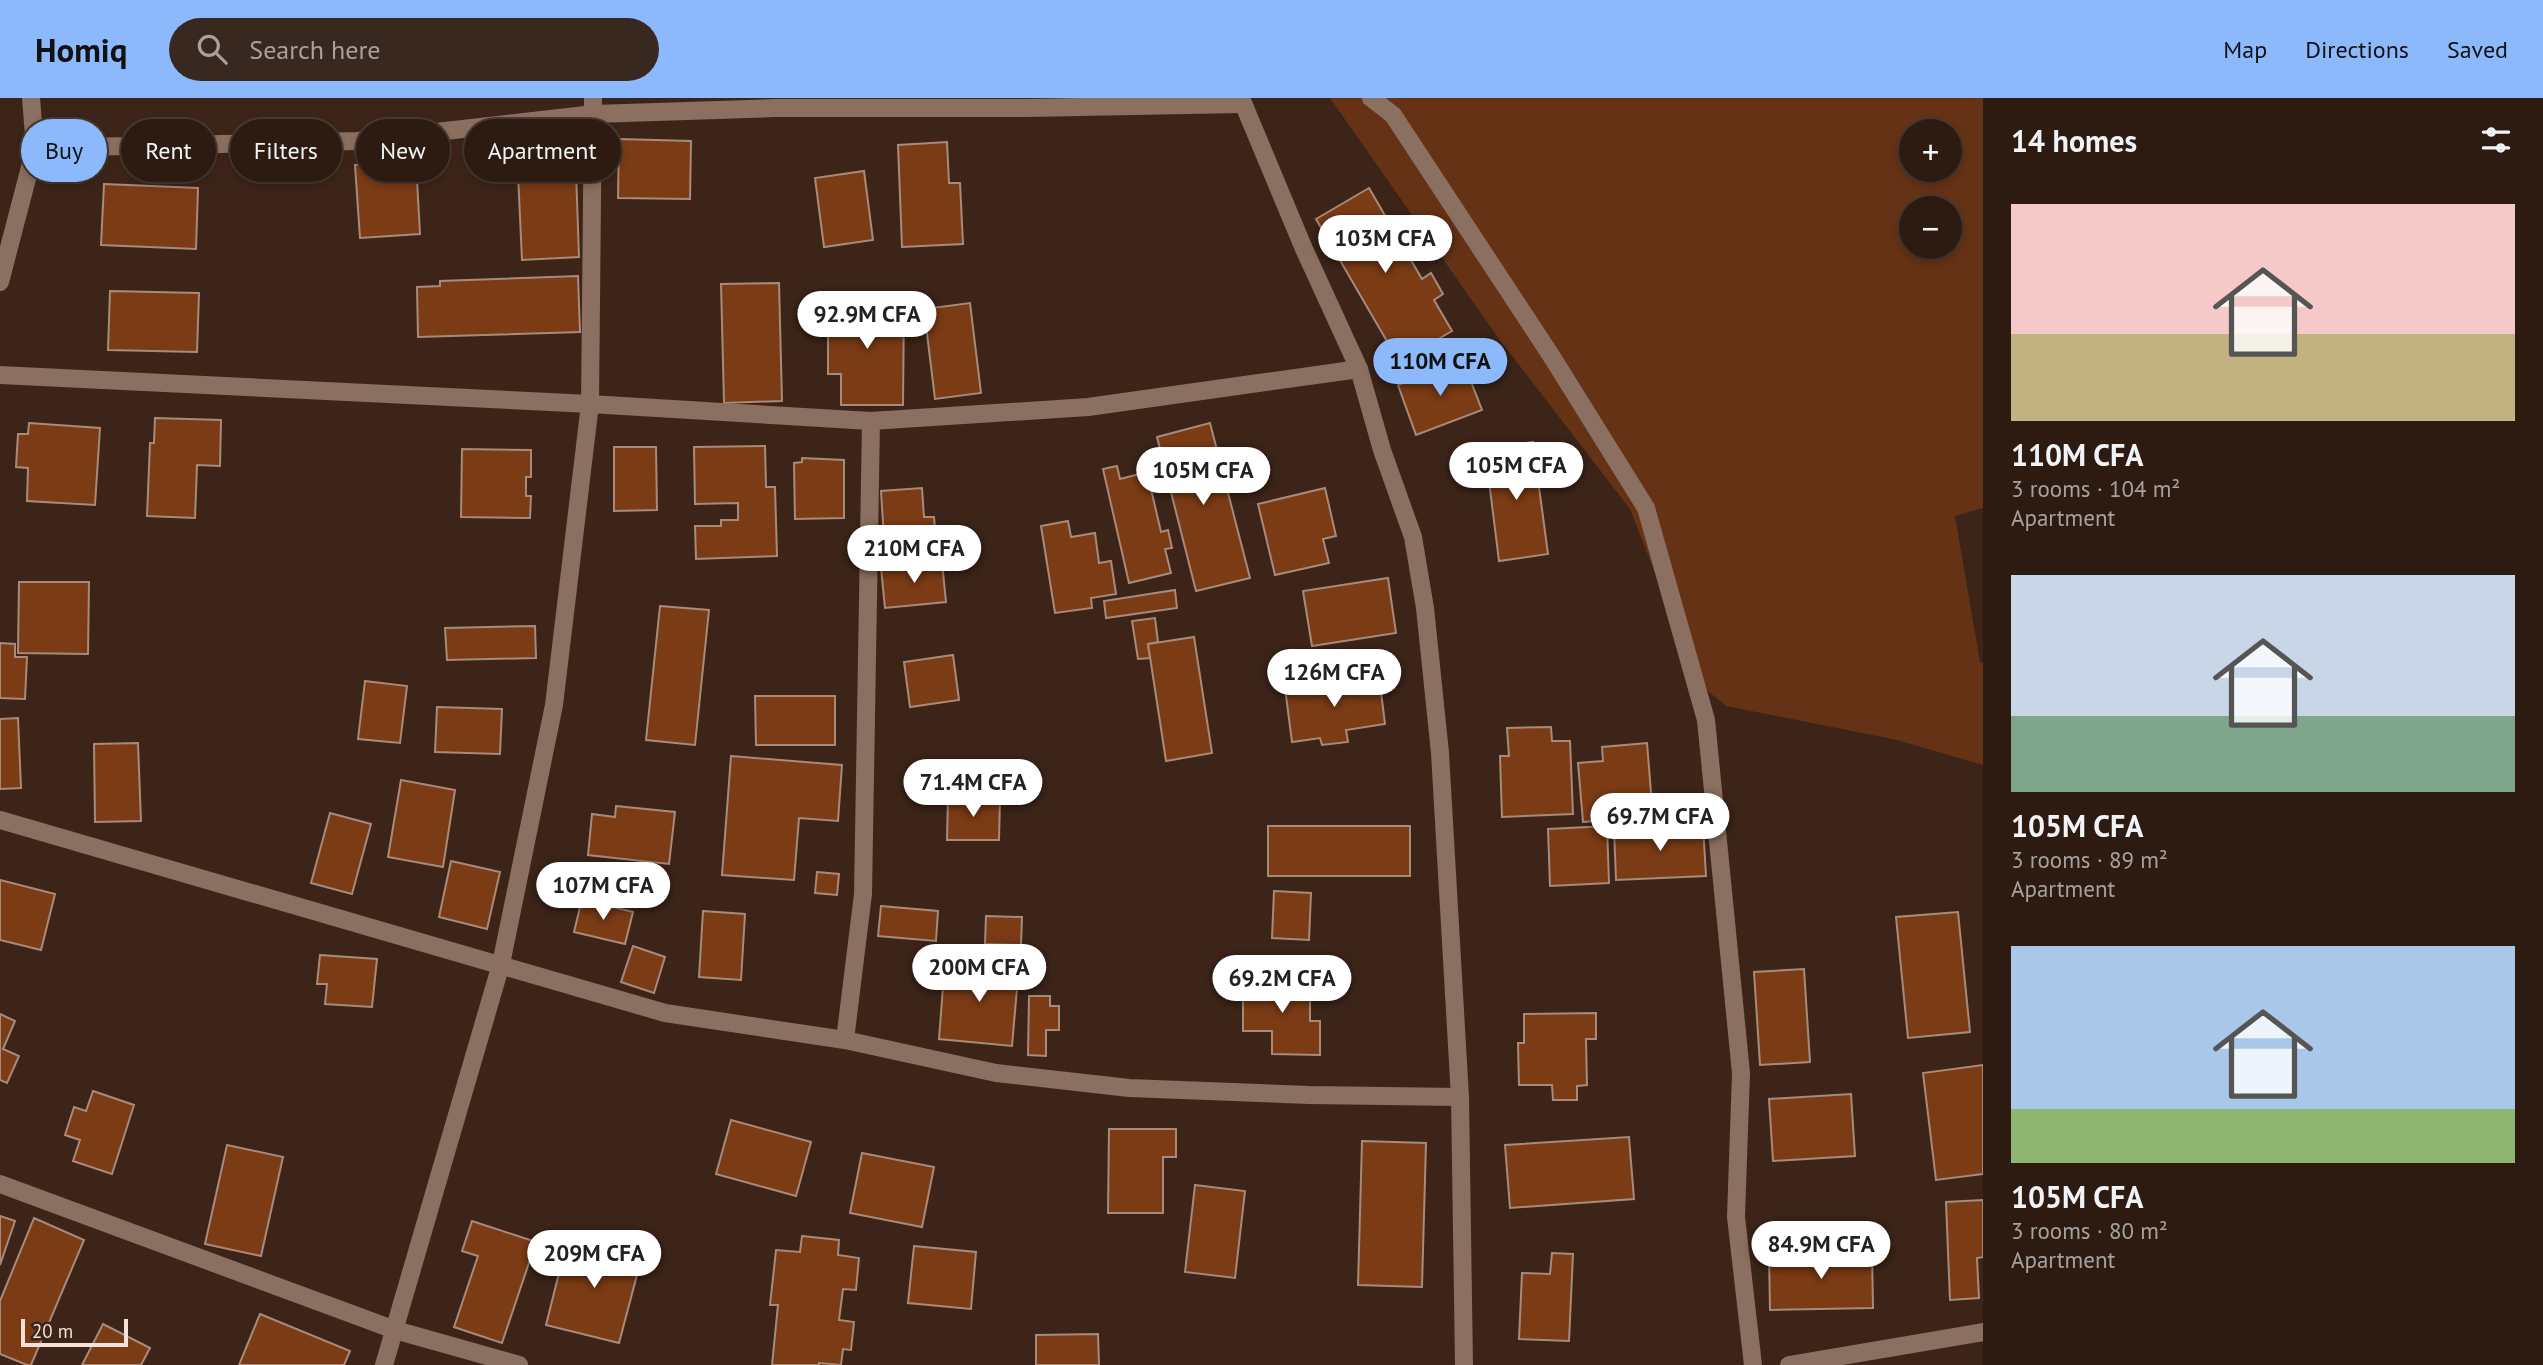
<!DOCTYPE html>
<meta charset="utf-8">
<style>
:root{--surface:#2d1b12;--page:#392820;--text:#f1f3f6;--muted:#a7a19f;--line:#483932;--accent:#8bb9fc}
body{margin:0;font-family:"PT Sans",sans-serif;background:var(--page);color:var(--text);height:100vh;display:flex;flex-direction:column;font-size:26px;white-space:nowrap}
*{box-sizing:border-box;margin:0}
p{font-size:23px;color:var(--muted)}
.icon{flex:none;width:38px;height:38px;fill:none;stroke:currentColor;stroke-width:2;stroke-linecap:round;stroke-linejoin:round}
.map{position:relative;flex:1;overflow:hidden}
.drawer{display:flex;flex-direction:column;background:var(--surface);width:560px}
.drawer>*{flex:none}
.hud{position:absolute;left:21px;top:21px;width:665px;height:63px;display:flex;gap:14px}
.buttons{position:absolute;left:1899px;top:21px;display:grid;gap:14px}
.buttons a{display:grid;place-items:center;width:63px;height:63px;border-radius:50%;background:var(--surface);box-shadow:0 4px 10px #0003,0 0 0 2px var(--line);font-size:35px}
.scale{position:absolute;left:21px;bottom:18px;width:107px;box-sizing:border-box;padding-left:7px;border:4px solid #f2e2da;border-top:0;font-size:19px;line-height:24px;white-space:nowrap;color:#f2e2da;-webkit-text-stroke:5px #3c2418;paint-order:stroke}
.price{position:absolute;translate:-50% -60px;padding:0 16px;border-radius:24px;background:#fff;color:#222;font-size:23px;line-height:46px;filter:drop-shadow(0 2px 4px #0008)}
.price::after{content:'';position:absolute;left:50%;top:42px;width:21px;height:16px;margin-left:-10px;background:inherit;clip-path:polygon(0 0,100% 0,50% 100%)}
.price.selected{background:var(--accent);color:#111}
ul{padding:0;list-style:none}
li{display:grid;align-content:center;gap:14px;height:371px;padding:0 28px}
li span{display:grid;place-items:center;height:217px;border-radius:0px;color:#555}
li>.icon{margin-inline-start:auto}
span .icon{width:126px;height:126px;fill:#fffc;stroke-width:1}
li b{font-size:30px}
h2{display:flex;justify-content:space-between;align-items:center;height:84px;padding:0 28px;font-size:30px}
.tag{padding:0 24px;border-radius:32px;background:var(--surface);box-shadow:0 4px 10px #0003,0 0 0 2px var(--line);font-size:24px;line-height:63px}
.tag.selected{background:var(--accent);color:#111}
header{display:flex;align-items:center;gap:42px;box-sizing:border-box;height:98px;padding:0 35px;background:var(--accent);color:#111}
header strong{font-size:33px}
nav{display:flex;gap:38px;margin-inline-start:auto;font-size:24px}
.search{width:490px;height:63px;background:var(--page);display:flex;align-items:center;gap:18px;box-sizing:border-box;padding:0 24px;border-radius:38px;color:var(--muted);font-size:26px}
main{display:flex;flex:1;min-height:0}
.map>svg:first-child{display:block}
.green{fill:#653215;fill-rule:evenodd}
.building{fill:#7b3b15;stroke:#a88a7b;stroke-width:2}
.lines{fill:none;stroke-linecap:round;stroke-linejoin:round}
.street{stroke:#8b6f60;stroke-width:18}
</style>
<header>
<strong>Homiq</strong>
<div class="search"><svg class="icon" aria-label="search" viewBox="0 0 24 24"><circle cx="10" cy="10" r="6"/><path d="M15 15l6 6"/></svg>Search here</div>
<nav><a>Map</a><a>Directions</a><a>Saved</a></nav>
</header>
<main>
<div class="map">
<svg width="1983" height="1267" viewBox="0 0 1983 1267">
<rect width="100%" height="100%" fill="#3c2418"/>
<path class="green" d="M1330 0H1983V410L1955 418 1980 564 1983 565V667L1897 642 1726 608 1698 585 1630 411 1499 241ZM1911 33H1950V72H1911ZM1911 110H1950V149H1911Z"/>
<g class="building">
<path d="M619 41 691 43 690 101 618 100Z"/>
<path d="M947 44 949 85H960L963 146 902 149 898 47Z"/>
<path d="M416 64 420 136 360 140 355 67Z"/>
<path d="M576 73 579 159 522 162 518 76Z"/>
<path d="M864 73 873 142 824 149 815 80Z"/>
<path d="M104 86 198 90 196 151 101 147Z"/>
<path d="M1369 90 1422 181 1431 175 1443 196 1434 202 1452 233 1399 264 1316 121Z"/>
<path d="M578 178 580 234 418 239 417 189 440 188V183Z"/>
<path d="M779 185 782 303 724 305 721 186Z"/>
<path d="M110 193 199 195 197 254 108 252Z"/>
<path d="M828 203 904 204 903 307H841V276H828Z"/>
<path d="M970 205 981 295 935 301 924 211Z"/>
<path d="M1463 263 1482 312 1416 337 1398 287Z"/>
<path d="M155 320 221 322 220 368 197 367 195 420 147 418 150 345H154Z"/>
<path d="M29 325 100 330 95 407 27 403 28 370 16 369 18 336H28Z"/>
<path d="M1210 325 1250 480 1196 493 1157 339Z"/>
<path d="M1533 344 1548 456 1499 463 1485 351Z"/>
<path d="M765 348 766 389H775L777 458 696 461 695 428H721V422H738V405L695 406 694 349Z"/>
<path d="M614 349H656L657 412 614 413Z"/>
<path d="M462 351 531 352V379H526V398H531L530 420 461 419Z"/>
<path d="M802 360 844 362V420L795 421 794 365 802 364Z"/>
<path d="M1117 368 1120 381 1147 374 1161 434 1168 432 1172 450 1165 451 1171 475 1129 485 1103 371Z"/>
<path d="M922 390 924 419H934L935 431 958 430 959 452 885 457 881 393Z"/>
<path d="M1325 390 1336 438 1323 441 1329 465 1275 477 1258 406Z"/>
<path d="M1068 423 1071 439 1095 435 1099 465 1111 463 1116 496 1091 500 1092 510 1055 515 1041 428Z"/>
<path d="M942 464 946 504 885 510 881 470Z"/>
<path d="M1388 480 1396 535 1312 548 1303 493Z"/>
<path d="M19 484H89L88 556 18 555Z"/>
<path d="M1175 492 1177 510 1106 520 1104 503Z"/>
<path d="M660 508 709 512 695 647 646 642Z"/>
<path d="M1155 520 1158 544 1148 546 1150 560 1138 561 1132 523Z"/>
<path d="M535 528 536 560 447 562 445 530Z"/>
<path d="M1194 539 1212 655 1166 663 1148 546Z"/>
<path d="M0 545 15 546V559H27L25 601 0 600Z"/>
<path d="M953 557 959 602 910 609 904 564Z"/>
<path d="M1379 578 1385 626 1346 632 1348 644 1322 647 1320 640 1292 644 1285 590Z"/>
<path d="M365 583 407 588 400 645 358 641Z"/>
<path d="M755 598H835V647H756Z"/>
<path d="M437 609 502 611 500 656 435 654Z"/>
<path d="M18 620 21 690 0 691V621Z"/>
<path d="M1551 629 1552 643H1570L1573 716 1502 719 1500 658H1509L1507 630Z"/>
<path d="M138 645 141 723 95 724 94 646Z"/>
<path d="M1647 645 1653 719 1583 724 1578 665 1603 663 1602 649Z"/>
<path d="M731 658 842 667 838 723 799 720 794 782 722 777Z"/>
<path d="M401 682 455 692 443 769 388 759Z"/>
<path d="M948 699 1000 700 999 742H947Z"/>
<path d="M616 708 675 714 669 766 588 757 592 716 615 719Z"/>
<path d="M330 715 371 726 352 796 311 785Z"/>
<path d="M1703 727 1706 778 1616 782 1614 731Z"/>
<rect x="1268" y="728" width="142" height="50"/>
<path d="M1607 728 1609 785 1550 788 1548 731Z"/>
<path d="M451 763 500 774 487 831 439 819Z"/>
<path d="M817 774 839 776 837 797 815 795Z"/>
<path d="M0 782 55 796 41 852 0 842Z"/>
<path d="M1274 793 1311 795 1309 842 1272 840Z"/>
<path d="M582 801 633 814 625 846 574 834Z"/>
<path d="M881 808 938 813 936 843 878 838Z"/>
<path d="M703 813 745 816 741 882 699 879Z"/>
<path d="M1958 814 1970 934 1908 940 1896 819Z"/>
<path d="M986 818 1022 819 1021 847 985 846Z"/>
<path d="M633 848 665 859 654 895 621 884Z"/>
<path d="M320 857 377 861 372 909 325 906 327 886H317Z"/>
<path d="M960 857 998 861 996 877 1018 879 1012 948 939 941 944 876 958 877Z"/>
<path d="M1804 871 1810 964 1760 967 1754 874Z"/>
<path d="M1243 882H1310V923H1320V957L1272 956V933H1243Z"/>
<path d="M1029 898H1050V908H1059V932H1046V958L1028 957Z"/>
<path d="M1596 915V941H1586L1587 987 1577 988V1002H1553L1552 987H1519L1518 945H1524V916Z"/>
<path d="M0 916 15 923 3 951 19 958 7 985 0 982Z"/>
<path d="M1983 967V1076L1936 1082 1923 975Z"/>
<path d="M93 993 134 1007 112 1076 73 1063 80 1042 65 1037 74 1009 86 1013Z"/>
<path d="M1851 996 1855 1058 1773 1063 1769 1001Z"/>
<path d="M731 1022 811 1044 796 1098 716 1076Z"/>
<path d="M1109 1031H1176V1059H1163V1115H1108Z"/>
<path d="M1629 1039 1634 1101 1510 1110 1505 1047Z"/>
<path d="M1362 1043 1426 1045 1422 1189 1358 1187Z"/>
<path d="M227 1047 283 1059 261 1158 205 1146Z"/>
<path d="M862 1055 934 1069 922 1129 850 1115Z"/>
<path d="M1195 1087 1245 1093 1235 1180 1185 1174Z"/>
<path d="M1983 1102V1159L1977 1160 1979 1200 1950 1202 1946 1104Z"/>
<path d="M0 1118 15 1123 0 1167Z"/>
<path d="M34 1120 84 1142 31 1267H27L0 1256V1203Z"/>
<path d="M472 1123 536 1144 502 1245 454 1229 478 1158 462 1153Z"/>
<path d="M802 1138 839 1142 838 1157 859 1160 856 1192 843 1191 839 1222 854 1224 851 1252 843 1251 841 1267 819 1265V1267H772L778 1207H770L776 1152 800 1154Z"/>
<path d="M568 1139 642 1158 619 1245 546 1227Z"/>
<path d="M914 1148 976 1154 971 1211 908 1205Z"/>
<path d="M1872 1154 1873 1210 1770 1212 1769 1156Z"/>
<path d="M1552 1155 1573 1156 1569 1243 1519 1241 1522 1175 1550 1176Z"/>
<path d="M260 1216 350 1253 344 1267H239Z"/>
<path d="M103 1226 150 1250 141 1267H82Z"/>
<path d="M1098 1236 1099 1267H1036V1237Z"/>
</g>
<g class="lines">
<g class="street">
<path d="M1241 0 1304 151 1359 271 1382 352 1413 439 1425 510 1440 655 1460 999 1464 1267"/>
<path d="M1371 0 1393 17 1552 259 1646 410 1706 622 1741 975 1736 1119 1753 1267"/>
<path d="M35 50 357 43 594 16 776 10H1026L1242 6"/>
<path d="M0 184 35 50 31 0"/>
<path d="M0 277 590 306 871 323 1088 309 1359 271"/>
<path d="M0 722 665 915 845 942 996 975 1129 990 1309 997 1460 999"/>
<path d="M845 942 863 796 871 323"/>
<path d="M0 1086 395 1232 519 1267"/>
<path d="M384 1267 501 866 554 607 590 306 593 0"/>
<path d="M1789 1267 1983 1234"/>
</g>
</g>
</svg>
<div class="buttons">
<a>+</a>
<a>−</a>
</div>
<div class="scale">20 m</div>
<b class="price" style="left:1385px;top:177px">103M CFA</b>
<b class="price" style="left:867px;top:253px">92.9M CFA</b>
<b class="price selected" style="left:1440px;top:300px">110M CFA</b>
<b class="price" style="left:1516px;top:404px">105M CFA</b>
<b class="price" style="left:1203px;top:409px">105M CFA</b>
<b class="price" style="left:914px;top:487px">210M CFA</b>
<b class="price" style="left:1334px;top:611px">126M CFA</b>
<b class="price" style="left:973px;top:721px">71.4M CFA</b>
<b class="price" style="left:1660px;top:755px">69.7M CFA</b>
<b class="price" style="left:603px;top:824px">107M CFA</b>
<b class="price" style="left:979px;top:906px">200M CFA</b>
<b class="price" style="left:1282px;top:917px">69.2M CFA</b>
<b class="price" style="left:1821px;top:1183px">84.9M CFA</b>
<b class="price" style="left:594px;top:1192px">209M CFA</b>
<div class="hud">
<a class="tag selected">Buy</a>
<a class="tag">Rent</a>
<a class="tag">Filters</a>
<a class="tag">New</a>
<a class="tag">Apartment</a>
</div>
</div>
<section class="drawer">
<h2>14 homes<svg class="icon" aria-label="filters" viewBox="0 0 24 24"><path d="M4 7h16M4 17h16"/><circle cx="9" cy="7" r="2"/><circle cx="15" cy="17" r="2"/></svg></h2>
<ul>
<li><span style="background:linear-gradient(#f6c9c9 60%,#c2b280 0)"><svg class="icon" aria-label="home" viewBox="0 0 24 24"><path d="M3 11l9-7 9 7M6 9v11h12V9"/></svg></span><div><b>110M CFA</b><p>3 rooms · 104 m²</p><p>Apartment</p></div></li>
<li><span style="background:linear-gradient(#c9d6e8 65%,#7fa58c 0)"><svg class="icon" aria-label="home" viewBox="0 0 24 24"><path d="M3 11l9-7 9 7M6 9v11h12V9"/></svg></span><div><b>105M CFA</b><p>3 rooms · 89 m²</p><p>Apartment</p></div></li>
<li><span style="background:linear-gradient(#a9c7e8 75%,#8fb573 0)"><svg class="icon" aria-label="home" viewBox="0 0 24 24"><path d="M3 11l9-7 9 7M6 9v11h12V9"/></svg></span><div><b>105M CFA</b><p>3 rooms · 80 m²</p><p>Apartment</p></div></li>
</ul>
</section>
</main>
